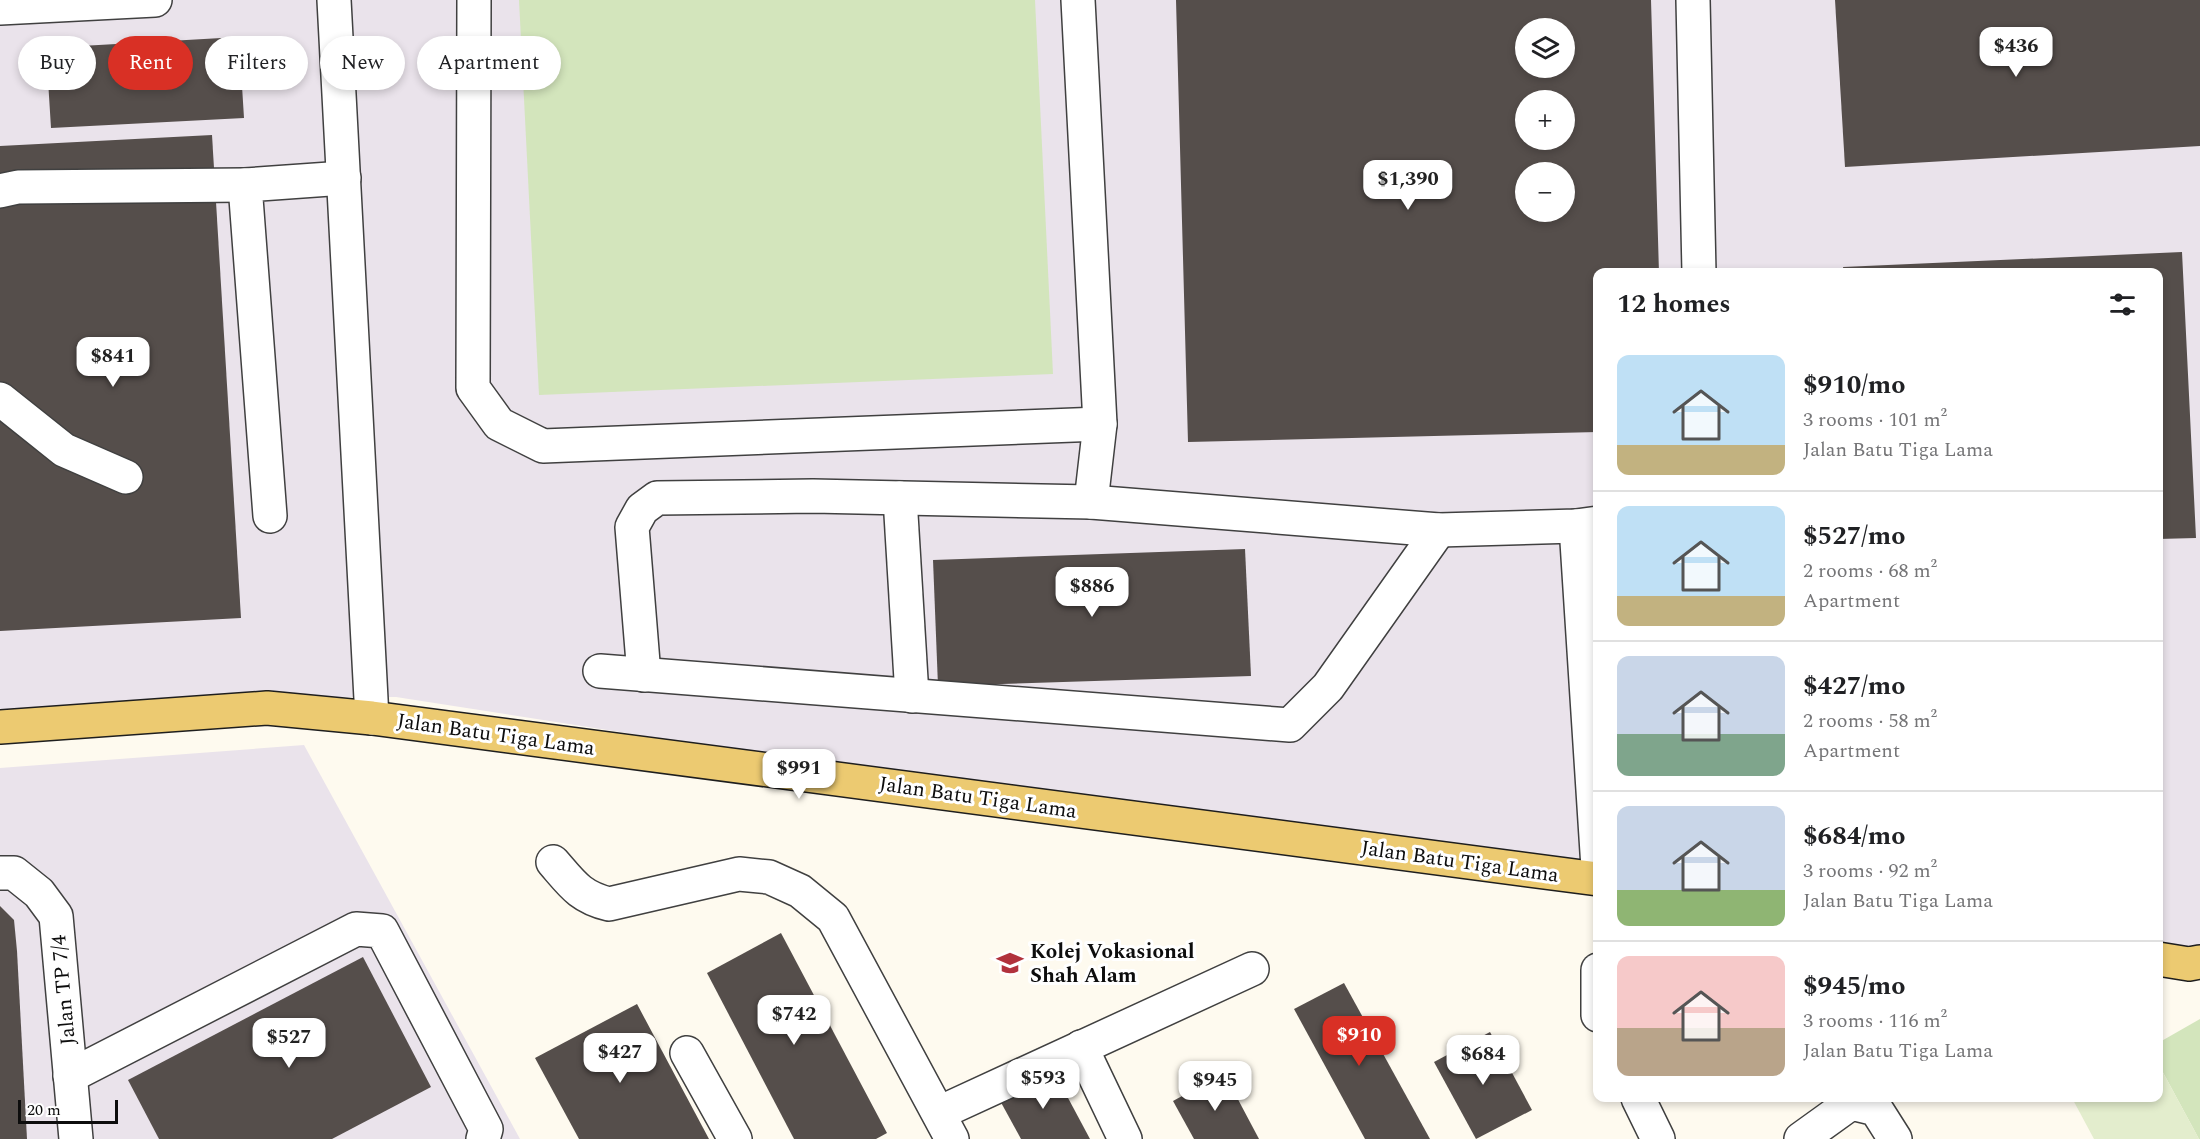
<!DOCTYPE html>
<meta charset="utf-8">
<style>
:root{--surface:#fff;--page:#f2f2f2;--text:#202124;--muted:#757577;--line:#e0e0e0;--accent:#d93025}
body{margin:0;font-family:Spectral,serif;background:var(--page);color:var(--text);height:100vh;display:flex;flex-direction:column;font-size:22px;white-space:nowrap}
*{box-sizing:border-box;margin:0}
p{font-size:20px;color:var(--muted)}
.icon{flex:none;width:33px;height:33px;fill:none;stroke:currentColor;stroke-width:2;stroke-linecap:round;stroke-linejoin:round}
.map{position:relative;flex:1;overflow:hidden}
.details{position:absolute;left:1593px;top:268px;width:570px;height:834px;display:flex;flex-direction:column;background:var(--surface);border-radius:12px;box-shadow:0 3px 9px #0003}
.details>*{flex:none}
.guide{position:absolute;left:18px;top:36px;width:570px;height:54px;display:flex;gap:12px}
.buttons{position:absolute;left:1515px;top:18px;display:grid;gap:12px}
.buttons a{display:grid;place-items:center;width:60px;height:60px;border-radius:50%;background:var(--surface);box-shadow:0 3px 9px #0003;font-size:30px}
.scale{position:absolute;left:18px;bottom:15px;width:100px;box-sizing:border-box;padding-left:6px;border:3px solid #0d0d0d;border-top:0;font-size:16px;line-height:21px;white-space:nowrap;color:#0d0d0d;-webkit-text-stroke:4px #fff;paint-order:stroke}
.price{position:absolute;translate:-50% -51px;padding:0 14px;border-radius:12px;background:#fff;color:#222;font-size:20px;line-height:39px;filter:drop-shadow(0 2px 3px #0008)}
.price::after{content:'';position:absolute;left:50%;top:36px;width:18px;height:14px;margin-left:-9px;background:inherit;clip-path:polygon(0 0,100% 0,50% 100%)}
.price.selected{background:var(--accent);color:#fff}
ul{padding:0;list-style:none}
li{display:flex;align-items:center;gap:18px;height:150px;padding:0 24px}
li+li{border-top:2px solid var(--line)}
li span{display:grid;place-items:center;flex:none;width:168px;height:120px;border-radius:12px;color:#555}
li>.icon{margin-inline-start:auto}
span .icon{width:72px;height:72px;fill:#fffc;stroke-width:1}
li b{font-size:26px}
h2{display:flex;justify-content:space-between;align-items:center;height:72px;padding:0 24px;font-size:26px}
.pill{padding:0 21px;border-radius:27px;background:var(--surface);box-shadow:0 3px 9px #0003;font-size:21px;line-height:54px}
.pill.selected{background:var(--accent);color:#fff}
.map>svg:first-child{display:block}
.industrial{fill:#eae3eb;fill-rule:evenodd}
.green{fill:#d3e5bc}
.pitch{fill:#e3edcd}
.building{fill:#554e4b;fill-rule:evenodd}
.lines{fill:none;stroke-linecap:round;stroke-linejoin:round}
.minor-casing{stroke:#404040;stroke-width:36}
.major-casing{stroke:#1e1e1e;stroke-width:36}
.minor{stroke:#fff;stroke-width:33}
.major{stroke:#ecca71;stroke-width:33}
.labels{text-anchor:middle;stroke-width:6;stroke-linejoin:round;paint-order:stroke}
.street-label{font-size:21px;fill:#0d0d0d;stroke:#fff}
.poi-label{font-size:21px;font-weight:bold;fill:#0d0d0d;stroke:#fff;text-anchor:start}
</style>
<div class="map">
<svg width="2200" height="1139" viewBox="0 0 2200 1139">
<rect width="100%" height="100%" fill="#fefaef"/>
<g class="industrial">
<path d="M0 0H2200V976L2159 973 2158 273H1598L1597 885 396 697H278L0 711ZM1526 28H1564V68H1526ZM1526 100H1564V140H1526ZM1526 172H1564V212H1526Z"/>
<path d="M304 745 520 1139H0V768Z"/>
</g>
<g class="green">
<path d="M519 0H1035L1053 374 539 395Z"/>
<path d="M2200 1019V1139H2199L2159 1065 2158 1043Z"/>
</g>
<path class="pitch" d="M2159 1065 2199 1139H2094L2072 1098H2158Z"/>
<g class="building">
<path d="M1176 0H1651L1659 273H1598V432L1188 442ZM1526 28H1564V68H1526ZM1526 100H1564V140H1526ZM1526 172H1564V212H1526Z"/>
<path d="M1835 0H2200V146L1845 167Z"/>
<path d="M239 37 244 118 51 128 46 48Z"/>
<path d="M212 135 241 618 0 631V146Z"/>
<path d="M2182 252 2196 538 2158 539V273H1844L1843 267Z"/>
<path d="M1245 549 1251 676 938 686 933 560Z"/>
<path d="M0 906 14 920 17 951 27 1139H0Z"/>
<path d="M781 933 887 1133 876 1139H794L707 973Z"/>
<path d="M363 957 431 1087 332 1139H159L128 1080Z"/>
<path d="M1344 983 1430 1139H1365L1294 1009Z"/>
<path d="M637 1004 709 1139H579L535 1058Z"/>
<path d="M1490 1032 1532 1110 1476 1139 1434 1062Z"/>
<path d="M1052 1068 1090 1139H1021L998 1097Z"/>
<path d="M1224 1073 1259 1139H1194L1173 1101Z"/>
</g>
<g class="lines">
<g class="minor-casing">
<g id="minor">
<path d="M334 0 372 718"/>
<path d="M474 0 473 388 499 424 543 446 1100 424"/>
<path d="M1078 0 1100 424 1091 502"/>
<path d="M1693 0 1699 273"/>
<path d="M0 8 155 0"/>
<path d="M0 191 18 187 245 185"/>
<path d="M0 399 64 450 126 477"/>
<path d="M900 498 912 696"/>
<path d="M270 516 245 185 344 178"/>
<path d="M1576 526 1598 868"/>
<path d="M600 671 1290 725 1328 687 1439 530"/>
<path d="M644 675 632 527 642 509 657 498 813 496 1091 502 1439 530 1576 526 1598 523"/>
<path d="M553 862C572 884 580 897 609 904L739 874 769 877 800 891 833 918 952 1139"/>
<path d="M0 873H14L39 893 56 916 76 1139"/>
<path d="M1598 970V1015"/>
<path d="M1081 1047 1125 1139"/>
<path d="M687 1053 735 1139"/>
<path d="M70 1076 356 929 382 931 486 1129 483 1139"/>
<path d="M1638 1098 1658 1139"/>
<path d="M939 1113 1252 969"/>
<path d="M1801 1139 1851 1103 1876 1109 1895 1139"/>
</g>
</g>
<g class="major-casing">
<g id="major">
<path d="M0 727 267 708 372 718 1598 879"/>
<path d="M2158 959 2189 964 2200 962"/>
</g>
</g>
<use href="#minor" class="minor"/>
<use href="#major" class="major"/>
</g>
<defs>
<g id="school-bare" transform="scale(2.07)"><path d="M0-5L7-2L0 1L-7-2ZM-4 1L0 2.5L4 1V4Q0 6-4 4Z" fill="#b1323c" stroke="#fff" stroke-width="2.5" paint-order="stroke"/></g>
</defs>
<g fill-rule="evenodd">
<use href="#school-bare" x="1010" y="963"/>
</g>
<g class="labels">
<g class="street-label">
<text transform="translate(496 734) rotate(8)" y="7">Jalan Batu Tiga Lama</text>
<text transform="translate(978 797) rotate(8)" y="7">Jalan Batu Tiga Lama</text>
<text transform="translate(1460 861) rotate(8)" y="7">Jalan Batu Tiga Lama</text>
<text transform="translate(63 990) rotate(-95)" y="7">Jalan TP 7/4</text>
</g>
<g class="poi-label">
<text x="1030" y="958">Kolej Vokasional<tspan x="1030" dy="24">Shah Alam</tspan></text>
</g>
</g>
</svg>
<div class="buttons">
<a><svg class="icon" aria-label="layers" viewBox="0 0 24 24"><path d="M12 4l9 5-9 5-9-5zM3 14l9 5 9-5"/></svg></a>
<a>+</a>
<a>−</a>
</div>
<div class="scale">20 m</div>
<b class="price" style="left:2016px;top:78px">$436</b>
<b class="price" style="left:1408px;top:211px">$1,390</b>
<b class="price" style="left:113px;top:388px">$841</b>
<b class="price" style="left:1092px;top:618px">$886</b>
<b class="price" style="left:799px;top:800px">$991</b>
<b class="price" style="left:794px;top:1046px">$742</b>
<b class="price selected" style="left:1359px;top:1067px">$910</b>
<b class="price" style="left:289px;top:1069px">$527</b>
<b class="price" style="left:620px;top:1084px">$427</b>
<b class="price" style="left:1483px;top:1086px">$684</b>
<b class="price" style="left:1043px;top:1110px">$593</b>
<b class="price" style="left:1215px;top:1112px">$945</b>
<div class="guide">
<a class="pill">Buy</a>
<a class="pill selected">Rent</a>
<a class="pill">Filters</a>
<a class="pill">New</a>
<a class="pill">Apartment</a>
</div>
<section class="details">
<h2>12 homes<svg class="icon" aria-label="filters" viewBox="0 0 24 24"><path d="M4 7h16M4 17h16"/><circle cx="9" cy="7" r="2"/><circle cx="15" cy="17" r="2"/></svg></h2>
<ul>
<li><span style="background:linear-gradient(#bfe0f5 75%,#c2b280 0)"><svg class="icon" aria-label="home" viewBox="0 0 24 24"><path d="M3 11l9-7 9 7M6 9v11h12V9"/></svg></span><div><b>$910/mo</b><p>3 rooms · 101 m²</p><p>Jalan Batu Tiga Lama</p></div></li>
<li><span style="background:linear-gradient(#bfe0f5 75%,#c2b280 0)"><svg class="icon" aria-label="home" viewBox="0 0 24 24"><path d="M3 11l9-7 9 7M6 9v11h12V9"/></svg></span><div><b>$527/mo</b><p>2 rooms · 68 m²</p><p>Apartment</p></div></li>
<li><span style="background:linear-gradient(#c9d6e8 65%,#7fa58c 0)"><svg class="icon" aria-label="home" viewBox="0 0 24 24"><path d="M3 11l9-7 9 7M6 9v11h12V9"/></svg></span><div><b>$427/mo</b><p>2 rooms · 58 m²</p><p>Apartment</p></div></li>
<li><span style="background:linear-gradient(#c9d6e8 70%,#8fb573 0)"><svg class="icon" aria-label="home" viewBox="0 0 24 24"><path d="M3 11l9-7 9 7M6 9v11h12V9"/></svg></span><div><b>$684/mo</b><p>3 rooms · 92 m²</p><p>Jalan Batu Tiga Lama</p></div></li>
<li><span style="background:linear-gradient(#f6c9c9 60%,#b9a48a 0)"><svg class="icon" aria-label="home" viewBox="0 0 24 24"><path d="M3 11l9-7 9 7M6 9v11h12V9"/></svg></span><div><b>$945/mo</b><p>3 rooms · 116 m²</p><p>Jalan Batu Tiga Lama</p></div></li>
</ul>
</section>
</div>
